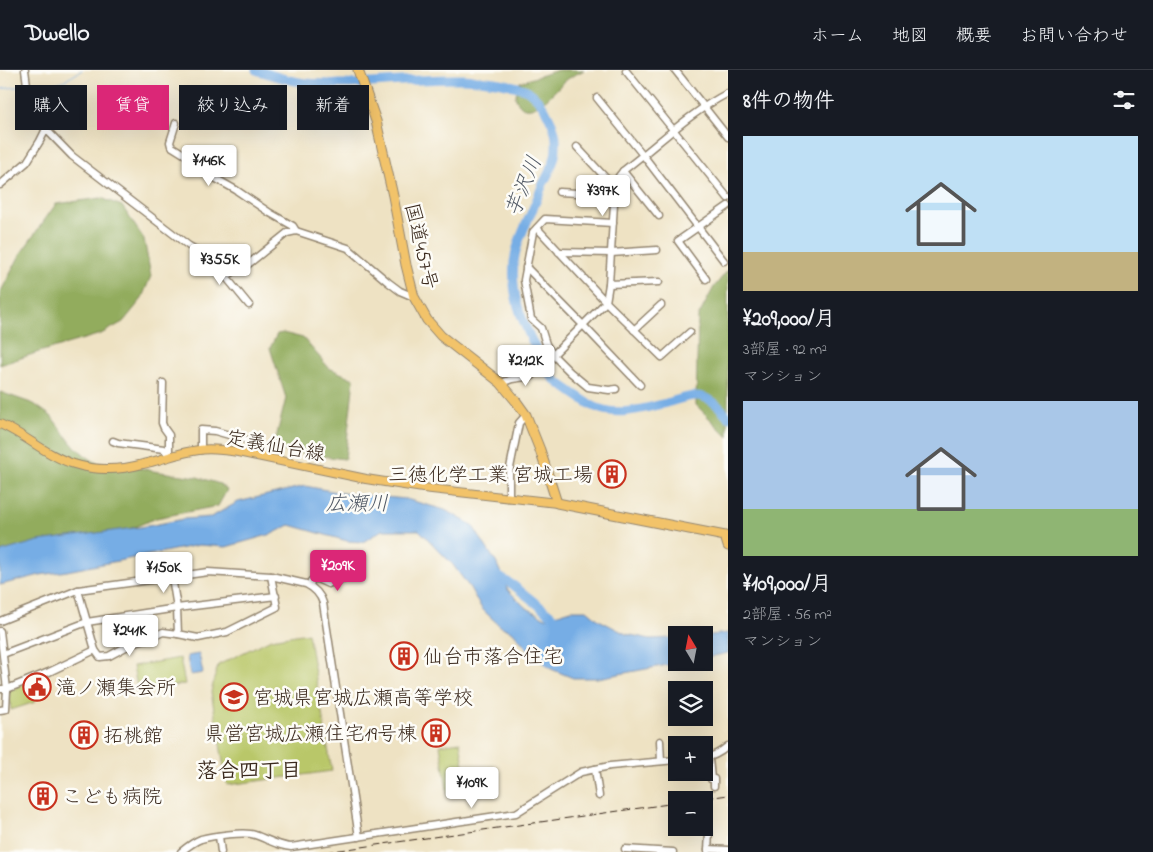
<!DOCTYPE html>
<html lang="ja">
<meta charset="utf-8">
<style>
:root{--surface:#171b24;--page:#20242c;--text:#f1f3f6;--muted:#9ea1a6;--line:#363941;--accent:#db2777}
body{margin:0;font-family:"Indie Flower","Klee One",sans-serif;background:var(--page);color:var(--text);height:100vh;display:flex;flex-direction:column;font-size:19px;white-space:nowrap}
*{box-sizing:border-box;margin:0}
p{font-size:16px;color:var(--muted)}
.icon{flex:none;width:28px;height:28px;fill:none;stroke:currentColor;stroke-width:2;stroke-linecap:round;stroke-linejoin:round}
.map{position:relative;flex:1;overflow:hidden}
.drawer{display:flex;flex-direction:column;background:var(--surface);width:425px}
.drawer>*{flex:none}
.banner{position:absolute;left:15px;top:15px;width:475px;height:45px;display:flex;gap:10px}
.needle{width:32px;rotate:350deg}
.tools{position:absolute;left:668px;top:556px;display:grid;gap:10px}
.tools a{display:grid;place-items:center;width:45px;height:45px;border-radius:0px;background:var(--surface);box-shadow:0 5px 20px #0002;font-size:25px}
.price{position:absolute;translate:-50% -42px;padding:0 11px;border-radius:5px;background:#fff;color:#222;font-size:16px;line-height:32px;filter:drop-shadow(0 1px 2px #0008)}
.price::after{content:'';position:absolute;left:50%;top:30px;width:15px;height:11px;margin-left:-8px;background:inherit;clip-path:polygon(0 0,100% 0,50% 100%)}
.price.current{background:var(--accent);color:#fff}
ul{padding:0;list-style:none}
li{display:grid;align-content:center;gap:10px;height:265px;padding:0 15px}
li span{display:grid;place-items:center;height:155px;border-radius:0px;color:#555}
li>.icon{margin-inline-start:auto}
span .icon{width:90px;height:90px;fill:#fffc;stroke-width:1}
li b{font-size:21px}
h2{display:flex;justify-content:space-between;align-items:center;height:60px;padding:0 15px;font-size:21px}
.pill{padding:0 18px;border-radius:0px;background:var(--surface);box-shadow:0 5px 20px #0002;font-size:18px;line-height:45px}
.pill.current{background:var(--accent);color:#fff}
header{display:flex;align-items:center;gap:30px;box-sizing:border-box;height:70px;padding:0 25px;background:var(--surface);border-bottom:1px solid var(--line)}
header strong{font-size:24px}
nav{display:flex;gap:28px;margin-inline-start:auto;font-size:18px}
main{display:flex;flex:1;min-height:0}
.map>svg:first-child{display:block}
.green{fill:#b9c769;stroke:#7a7844}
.forest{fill:#92ac5d;stroke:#666b3e}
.water{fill:#76ade5;stroke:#586c82}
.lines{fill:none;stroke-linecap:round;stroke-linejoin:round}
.stream{stroke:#76ade5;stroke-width:1}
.river{stroke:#76ade5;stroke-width:9}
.minor-casing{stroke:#948670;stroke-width:9}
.major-casing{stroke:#948670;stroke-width:10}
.highway-casing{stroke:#948670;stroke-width:11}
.minor{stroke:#fff;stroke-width:6}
.major{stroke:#f2c36a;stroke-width:8}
.highway{stroke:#f2c36a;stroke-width:9}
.rail{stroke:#3b2a1e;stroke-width:1;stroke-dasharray:8 4;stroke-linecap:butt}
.labels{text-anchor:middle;stroke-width:5;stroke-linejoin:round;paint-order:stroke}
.street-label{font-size:20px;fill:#3b2a1e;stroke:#fdfcf7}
.poi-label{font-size:20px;fill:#3b2a1e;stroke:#fdfcf7;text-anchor:start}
.water-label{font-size:21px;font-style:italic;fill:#505864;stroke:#fdfcf7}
.neighbourhood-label{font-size:21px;font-weight:bold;fill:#3b2a1e;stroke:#fdfcf7}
</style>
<header>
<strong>Dwello</strong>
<nav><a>ホーム</a><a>地図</a><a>概要</a><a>お問い合わせ</a></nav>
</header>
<main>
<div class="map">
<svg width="728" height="782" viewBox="0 0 728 782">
<rect width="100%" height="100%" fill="#fdfcf7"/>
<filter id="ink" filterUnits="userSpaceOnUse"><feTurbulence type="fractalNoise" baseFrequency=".02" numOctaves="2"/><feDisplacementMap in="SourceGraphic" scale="10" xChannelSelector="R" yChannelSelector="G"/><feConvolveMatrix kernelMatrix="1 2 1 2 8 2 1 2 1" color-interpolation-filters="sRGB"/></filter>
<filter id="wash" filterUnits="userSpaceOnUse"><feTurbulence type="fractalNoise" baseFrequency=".0096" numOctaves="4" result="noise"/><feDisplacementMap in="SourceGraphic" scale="20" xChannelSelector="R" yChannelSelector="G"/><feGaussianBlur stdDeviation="1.12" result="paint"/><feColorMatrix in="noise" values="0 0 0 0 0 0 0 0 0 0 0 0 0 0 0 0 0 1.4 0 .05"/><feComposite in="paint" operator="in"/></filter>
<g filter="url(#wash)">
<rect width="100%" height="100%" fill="#eee2c3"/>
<g class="green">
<path d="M308 563 332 701 227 715 211 622 218 595 271 569Z"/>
<path d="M180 588 185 614 138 622 133 596Z"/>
<path d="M29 612 35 632 11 640 9 620Z"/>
<path d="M460 672 469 723 448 726 440 675Z"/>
</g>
<g class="forest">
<path d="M558 0H584C577 4 569 7 564 12 555 20 539 41 525 38 520 37 517 31 515 27L520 12Z"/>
<path d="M101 128 122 136 144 169 151 206 141 230 123 252 101 264 39 282 0 295V223L21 183 56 134Z"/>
<path d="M728 200V367L696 335 698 247 714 217Z"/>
<path d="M283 263 303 268 329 298 354 309 345 389 273 380 286 328 270 278 277 264Z"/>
<path d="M0 322 34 334 51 346 72 374 86 386 97 393 134 396 153 401 197 407 220 414 227 420 218 436 156 448 125 461 0 495Z"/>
</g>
<g class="water">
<path d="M305 416 342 423 406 429 445 440 472 455 496 492 508 520 525 537 545 548 571 540H587L599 550 626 564 650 569 676 568V592L678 593 598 608H573L551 599 531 583 513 562 500 556 482 539 470 518 453 495 419 460H382L363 472 347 471 290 455 272 464 226 477 199 475 67 501 40 505 0 515V482L38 471 148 456 184 449 211 447 238 432Z"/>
<path d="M728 563V583L704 588V566Z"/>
<path d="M199 584 203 603 190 605 187 586Z"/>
</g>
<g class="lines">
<g class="stream">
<path d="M30 15C55 15 61 14 82 0"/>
<path d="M0 19 24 16"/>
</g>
<g class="river">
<path d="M256 0C272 5 289 11 306 13 319 14 333 14 345 14 406 13 471 0 527 20 537 27 544 35 549 47 554 56 557 67 556 77 556 90 549 103 543 114 539 124 535 134 531 143 524 159 516 174 514 192 511 225 520 246 534 275 539 285 544 297 551 306 557 313 565 317 573 323 579 327 586 332 593 336 615 347 639 340 662 334 673 332 684 326 696 326 709 326 721 337 728 347"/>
<path d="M493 503 513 515 561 553"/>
</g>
</g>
</g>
<g filter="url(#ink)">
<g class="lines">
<g class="minor-casing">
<g id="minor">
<path d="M25 0 28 22 31 38 38 51 72 86 189 176 227 197 237 199 246 196 287 163 296 161 348 178 388 212 400 221 414 227"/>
<path d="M675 0 728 67"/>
<path d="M626 1 728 128"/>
<path d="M176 53 170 72 171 76 195 91 204 102 236 120 270 143 293 156 296 161"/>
<path d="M577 77 615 118"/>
<path d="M623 101 659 146"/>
<path d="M0 115 27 92 40 71 46 59"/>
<path d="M559 122 614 125"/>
<path d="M613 153 545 149 533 162 524 210 531 249 541 258 546 274 552 284 570 302 588 317 609 320 616 319"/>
<path d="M537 158 606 232 662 287 690 262"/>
<path d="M559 182 611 183 657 180"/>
<path d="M724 191 643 85C670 63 697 39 728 23"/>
<path d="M526 197 582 254 640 315"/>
<path d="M237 199 226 207 249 235"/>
<path d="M706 209 678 171 728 136"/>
<path d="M609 214 659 212"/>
<path d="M634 260 661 235"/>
<path d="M163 313 162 353 164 358 169 365V386"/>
<path d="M501 313 512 309 532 306 606 232 609 214 615 118 619 106 623 101 643 85 597 28"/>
<path d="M113 371 118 373 164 379 169 385"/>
<path d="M201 380V360L215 361 247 370"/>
<path d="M509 428V403L519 353 526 345"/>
<path d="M172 507 177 538 178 564 198 568 227 562 277 537 271 506"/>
<path d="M310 516 311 511 315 508 328 514 354 506"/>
<path d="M78 520 95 580 100 587 109 586 135 572 150 568 163 562 178 564"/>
<path d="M0 551 78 520 208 502 271 506 306 514C314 518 320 523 323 533L359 767"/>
<path d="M0 561 7 619 6 639 0 640"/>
<path d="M3 584 87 552 177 538 276 526"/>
<path d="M0 619H7L49 602 95 580"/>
<path d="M660 671 661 691"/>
<path d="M704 688C713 687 721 682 728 676"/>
<path d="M709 688 711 709H714V716"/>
<path d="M595 699 599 726"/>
<path d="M219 766 221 782"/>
<path d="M625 779 673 782"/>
<path d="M708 779 728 780"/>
<path d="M708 781 709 762"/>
<path d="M181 782C187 777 193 772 201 769 212 766 245 761 255 765 267 769 278 776 291 777L516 743 581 702 610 696 676 690"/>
</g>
</g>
<g class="major-casing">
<path id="major" d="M0 354C26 365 47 386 74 394 96 401 121 400 143 394 162 390 180 382 199 380 212 378 225 380 238 382L366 409 423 418 557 433"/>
</g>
<g class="highway-casing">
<path id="highway" d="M358 0 376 51 393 126 406 195 414 227 427 250 441 266 501 313 516 331 526 345 540 380 557 433 725 466 728 476"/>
</g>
<use href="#minor" class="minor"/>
<use href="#major" class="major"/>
<use href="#highway" class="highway"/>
<g class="rail">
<path d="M694 730 728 725"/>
<path d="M326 782 676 733"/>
</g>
</g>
</g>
<defs>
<g id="building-ring" transform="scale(1.4375)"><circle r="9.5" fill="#fdfcf7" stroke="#c8321e" stroke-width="1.5"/><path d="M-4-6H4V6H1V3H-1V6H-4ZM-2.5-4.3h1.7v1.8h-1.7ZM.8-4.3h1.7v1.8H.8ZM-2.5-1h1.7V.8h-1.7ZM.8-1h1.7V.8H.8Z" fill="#c8321e"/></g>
<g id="civic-ring" transform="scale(1.4375)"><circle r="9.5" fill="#fdfcf7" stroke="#c8321e" stroke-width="1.5"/><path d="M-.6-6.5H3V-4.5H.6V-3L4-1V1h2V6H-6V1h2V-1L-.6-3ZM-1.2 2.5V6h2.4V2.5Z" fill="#c8321e"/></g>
<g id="school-ring" transform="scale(1.4375)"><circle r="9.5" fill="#fdfcf7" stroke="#c8321e" stroke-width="1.5"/><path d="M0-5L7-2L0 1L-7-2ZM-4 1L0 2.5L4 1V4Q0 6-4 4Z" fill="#c8321e"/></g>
</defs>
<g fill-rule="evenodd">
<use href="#building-ring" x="612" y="404"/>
<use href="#building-ring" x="404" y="586"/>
<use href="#civic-ring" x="37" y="617"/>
<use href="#school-ring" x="234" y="627"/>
<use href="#building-ring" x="436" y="663"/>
<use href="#building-ring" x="84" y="665"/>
<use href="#building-ring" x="43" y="726"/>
</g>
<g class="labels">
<g class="street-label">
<text transform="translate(422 176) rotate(77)" y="7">国道457号</text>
<text transform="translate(276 375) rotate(10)" y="7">定義仙台線</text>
</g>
<g class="poi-label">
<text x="593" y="411" text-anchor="end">三徳化学工業 宮城工場</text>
<text x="423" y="593">仙台市落合住宅</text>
<text x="56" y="624">滝ノ瀬集会所</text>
<text x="253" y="634">宮城県宮城広瀬高等学校</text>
<text x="417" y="670" text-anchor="end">県営宮城広瀬住宅19号棟</text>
<text x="103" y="672">拓桃館</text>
<text x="62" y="733">こども病院</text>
</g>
<g class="water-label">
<text transform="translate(523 116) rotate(-68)" y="7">芋沢川</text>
<text x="357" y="440">広瀬川</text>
</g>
<g class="neighbourhood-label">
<text x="249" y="707">落合四丁目</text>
</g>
</g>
</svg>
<div class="tools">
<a><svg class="needle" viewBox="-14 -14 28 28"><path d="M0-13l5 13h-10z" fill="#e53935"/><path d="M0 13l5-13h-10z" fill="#9ea1a6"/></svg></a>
<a><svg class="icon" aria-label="layers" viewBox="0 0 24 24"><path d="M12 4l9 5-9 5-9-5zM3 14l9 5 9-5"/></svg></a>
<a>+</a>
<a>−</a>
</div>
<b class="price" style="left:209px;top:117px">¥146K</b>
<b class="price" style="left:603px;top:147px">¥397K</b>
<b class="price" style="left:220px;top:216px">¥355K</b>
<b class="price" style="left:526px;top:317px">¥212K</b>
<b class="price current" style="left:338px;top:522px">¥209K</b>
<b class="price" style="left:164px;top:524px">¥150K</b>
<b class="price" style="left:130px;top:587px">¥241K</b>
<b class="price" style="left:472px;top:739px">¥109K</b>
<div class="banner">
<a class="pill">購入</a>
<a class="pill current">賃貸</a>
<a class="pill">絞り込み</a>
<a class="pill">新着</a>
</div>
</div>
<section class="drawer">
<h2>8件の物件<svg class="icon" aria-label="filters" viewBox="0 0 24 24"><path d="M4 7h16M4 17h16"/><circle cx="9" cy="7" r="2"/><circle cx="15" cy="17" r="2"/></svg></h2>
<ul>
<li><span style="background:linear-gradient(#bfe0f5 75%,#c2b280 0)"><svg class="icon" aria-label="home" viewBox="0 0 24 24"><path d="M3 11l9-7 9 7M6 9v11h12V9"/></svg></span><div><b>¥209,000/月</b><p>3部屋 · 92 m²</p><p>マンション</p></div></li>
<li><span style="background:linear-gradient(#a9c7e8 70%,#8fb573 0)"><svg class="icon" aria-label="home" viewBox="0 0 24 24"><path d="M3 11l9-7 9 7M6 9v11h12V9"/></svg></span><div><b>¥109,000/月</b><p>2部屋 · 56 m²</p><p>マンション</p></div></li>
</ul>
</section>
</main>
